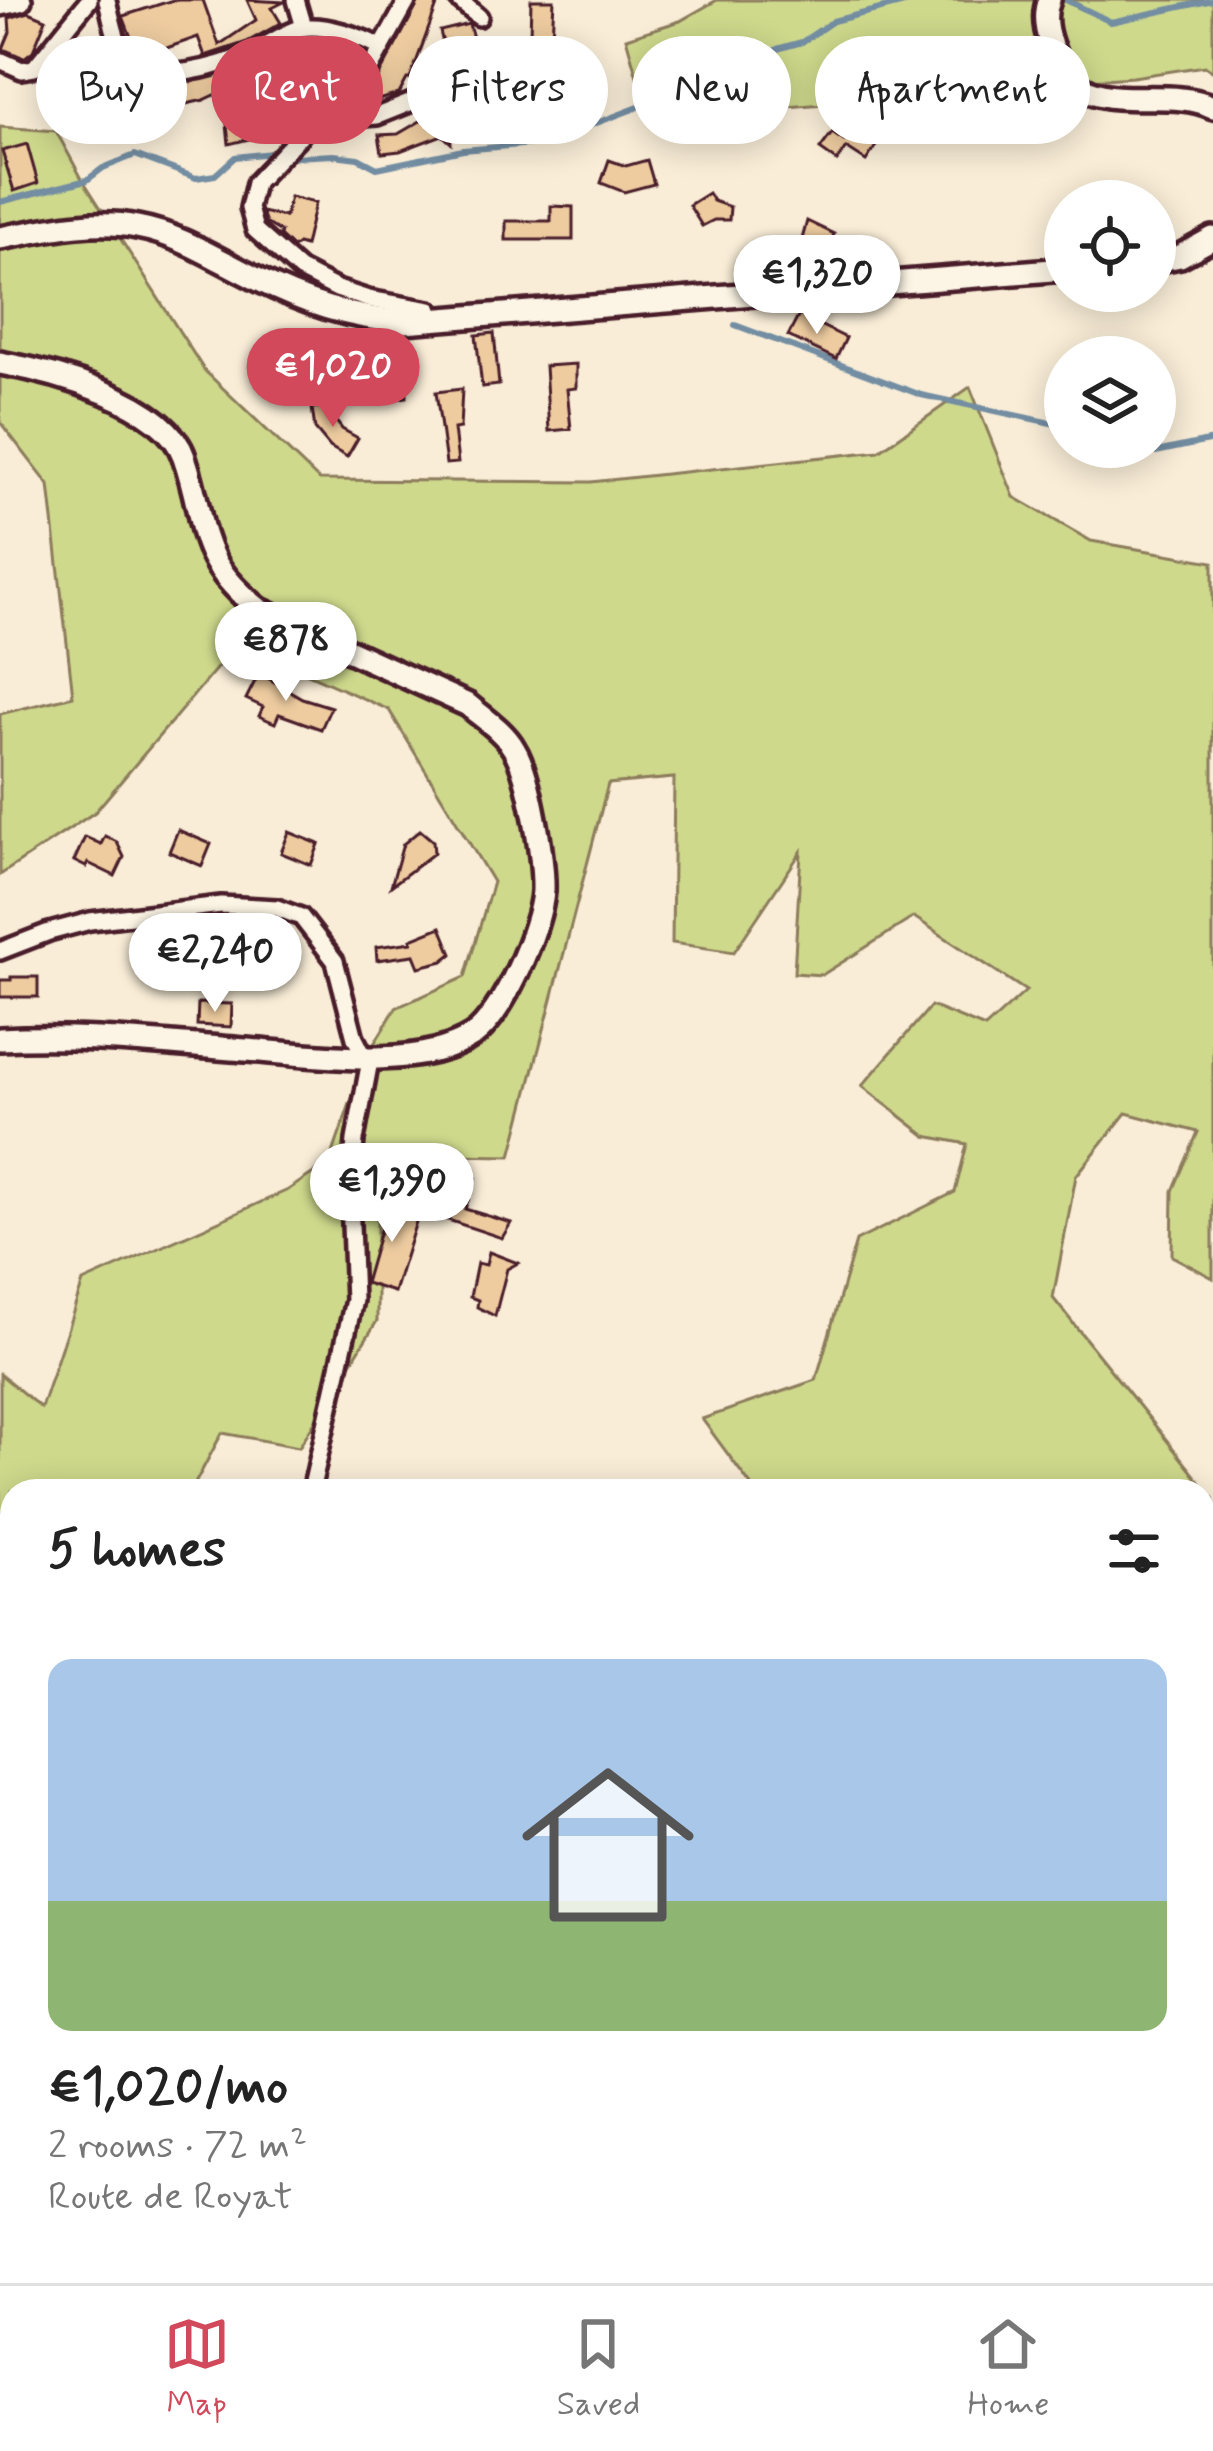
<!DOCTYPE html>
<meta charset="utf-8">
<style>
:root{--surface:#fff;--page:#f2f2f2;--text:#222;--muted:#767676;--line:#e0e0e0;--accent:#d1495b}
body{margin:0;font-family:Mynerve,sans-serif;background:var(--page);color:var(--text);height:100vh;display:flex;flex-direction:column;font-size:45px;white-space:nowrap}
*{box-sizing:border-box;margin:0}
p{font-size:39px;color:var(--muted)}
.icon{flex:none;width:66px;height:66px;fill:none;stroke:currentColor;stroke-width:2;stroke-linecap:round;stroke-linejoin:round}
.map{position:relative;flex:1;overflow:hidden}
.details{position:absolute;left:0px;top:1479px;width:1215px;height:804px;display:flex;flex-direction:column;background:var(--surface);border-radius:36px 36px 0 0;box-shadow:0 6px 30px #0003}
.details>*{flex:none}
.banner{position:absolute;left:36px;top:36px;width:1143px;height:108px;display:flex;gap:24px}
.controls{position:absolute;left:1044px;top:180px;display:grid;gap:24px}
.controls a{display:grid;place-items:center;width:132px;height:132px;border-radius:50%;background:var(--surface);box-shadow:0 6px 30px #0003;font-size:60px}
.price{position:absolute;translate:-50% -102px;padding:0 27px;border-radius:42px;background:#fff;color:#222;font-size:39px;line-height:78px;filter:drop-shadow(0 3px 6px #0008)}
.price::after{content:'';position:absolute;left:50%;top:72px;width:36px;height:27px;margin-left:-18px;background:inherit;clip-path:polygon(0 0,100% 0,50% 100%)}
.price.selected{background:var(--accent);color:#fff}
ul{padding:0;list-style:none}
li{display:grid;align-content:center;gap:24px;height:636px;padding:0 48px}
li+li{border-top:3px solid var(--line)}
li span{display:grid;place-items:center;height:372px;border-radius:24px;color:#555}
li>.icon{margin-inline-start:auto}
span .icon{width:216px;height:216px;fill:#fffc;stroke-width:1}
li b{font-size:51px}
h2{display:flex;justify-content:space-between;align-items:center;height:144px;padding:0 48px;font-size:51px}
.pill{padding:0 42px;border-radius:54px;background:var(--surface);box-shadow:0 6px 30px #0003;font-size:42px;line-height:108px}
.pill.selected{background:var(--accent);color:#fff}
.dock{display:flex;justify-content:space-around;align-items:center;height:168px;border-top:3px solid var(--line);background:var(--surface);font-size:33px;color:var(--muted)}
.dock a{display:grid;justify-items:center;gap:6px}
.dock .selected{color:var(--accent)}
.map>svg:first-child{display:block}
.green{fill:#ced98c;stroke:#8c7c5c;stroke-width:3}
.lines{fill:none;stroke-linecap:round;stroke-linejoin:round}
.stream{stroke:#738da2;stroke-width:6}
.building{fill:#eecca0;stroke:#4a1f2b;stroke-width:3}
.lane-casing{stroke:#4a1f2b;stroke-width:16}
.street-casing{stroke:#4a1f2b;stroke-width:24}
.secondary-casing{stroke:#4a1f2b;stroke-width:30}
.path{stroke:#4a1f2b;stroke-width:3;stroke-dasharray:3 9;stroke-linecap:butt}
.lane{stroke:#fcf5e5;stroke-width:8}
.street{stroke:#fcf5e5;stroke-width:15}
.secondary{stroke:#fcf5e5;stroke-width:21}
</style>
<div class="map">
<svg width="1213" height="2283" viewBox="0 0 1213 2283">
<rect width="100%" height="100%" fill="#f9edd7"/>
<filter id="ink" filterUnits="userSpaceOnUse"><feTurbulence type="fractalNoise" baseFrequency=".00833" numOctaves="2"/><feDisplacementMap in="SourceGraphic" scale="24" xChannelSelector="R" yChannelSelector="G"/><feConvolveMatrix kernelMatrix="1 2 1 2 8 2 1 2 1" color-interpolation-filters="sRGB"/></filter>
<g filter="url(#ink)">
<g class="green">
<path d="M717 0H1213V72L1205 66 1133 77 1029 84 908 116 862 101 649 118 626 38 680 21Z"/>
<path d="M0 127 56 131 81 177 204 370 319 480 591 482 879 451 970 387 1014 497 1091 541 1213 562V1278L1172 1256 1173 1191 1198 1132 1126 1113 1076 1176 1053 1298 1213 1498V1575L1203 1586V1491H1104L1094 1483 1063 1491H755L702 1419 816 1380 856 1241 955 1192 967 1144 926 1136 862 1086 931 1006 985 1028 1026 991 914 917 822 975 794 973 801 852 734 952 672 943 674 778 608 784 511 1156 377 1154V1321L299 1447 222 1433 191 1491H12V1602L0 1596V1374L41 1408 83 1282 288 1190 330 1162 366 1057 396 1008 465 977 493 882 389 710 238 643 95 812 0 875V714L73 696 49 485 0 422Z"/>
<path d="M1203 2160 1213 2174V2283H1143L1139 2271H1203Z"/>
<path d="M845 2271H1006L1018 2283H842Z"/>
</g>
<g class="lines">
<g class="stream">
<path d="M1066 0 1111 22 1213 0"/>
<path d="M293 157 334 155 358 158 377 168 463 150 544 143 657 100 718 87 777 49 802 42 833 21 916 0"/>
<path d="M0 202 87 180 103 168 135 155 196 178 215 175 235 157 272 153"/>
<path d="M735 325 921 395 1065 426"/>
<path d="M1138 447 1156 452 1213 440"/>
<path d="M1203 1811 1213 1812"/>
</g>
</g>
<g class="building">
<path d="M173 0H203L219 45 256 20 247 0 284 2 272 8 281 23 247 42 205 56 198 37 144 56 135 48 123 16Z"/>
<path d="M420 0H439L410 79H407L399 94 360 105 354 99 378 78Z"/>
<path d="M531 0H554L552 37 530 36Z"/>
<path d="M29 12 46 19 33 51 24 58 3 49 10 32 9 18Z"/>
<path d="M469 24 476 49 446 56 440 31Z"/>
<path d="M289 46 303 62 312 51 330 67 305 97 269 69 266 59Z"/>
<path d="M251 66 253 71 234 86 204 100 150 112 139 111 140 91 179 95 183 84Z"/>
<path d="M434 106 444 111 450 123 451 143 442 135 400 151 382 153 379 135 398 134 422 120Z"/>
<path d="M258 107 266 135 229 144 227 125 241 121 239 111Z"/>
<path d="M858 121 882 137 866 161 846 148 837 161 820 149 832 133 844 141Z"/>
<path d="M27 144 38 183 14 191 2 151Z"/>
<path d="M609 160 626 166 647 160 654 184 624 192 601 183Z"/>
<path d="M708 193 713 201 730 207 729 220H714L702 226 689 205Z"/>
<path d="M290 197 315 203 305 246 298 244 293 248 280 236 281 232 266 223 262 212 285 217Z"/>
<path d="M551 206 573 207V240H506V221H551Z"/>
<path d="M807 221 834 234 828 254 799 250Z"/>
<path d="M799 315 846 338 836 359 788 336Z"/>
<path d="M494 333 499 385 482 387 476 335Z"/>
<path d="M405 364 407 397 380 401 375 369Z"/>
<path d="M576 364V388L567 389 571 429 549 431 545 366Z"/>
<path d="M462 389 460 428 454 429 458 463 446 464 436 392Z"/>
<path d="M333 405 335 420 342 429 358 438 347 457 330 447 315 429 312 408Z"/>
<path d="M259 673 302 698 331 707 321 729 279 714 275 723 259 716 263 707 246 699Z"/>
<path d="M178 830 211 844 202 866 169 852Z"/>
<path d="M420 830 433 841 434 853 391 886 403 844Z"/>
<path d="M289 832 319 844 311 865 281 853Z"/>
<path d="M105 836 117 842 124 857 115 876 88 863 86 867 74 861 85 837 101 844Z"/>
<path d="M441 927 452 954 443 961 419 967 414 955 377 960 376 947 412 942 411 939Z"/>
<path d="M254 943 295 945 294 966 253 963Z"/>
<path d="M11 977H38V997H0V980H11Z"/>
<path d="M198 1003 232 1004 231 1027 197 1025Z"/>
<path d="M452 1169 476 1178 465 1209 511 1223 502 1238 436 1216Z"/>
<path d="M389 1199 420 1209 394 1292 365 1283Z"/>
<path d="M489 1252 518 1263 507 1269 495 1316 477 1307 478 1300 470 1297 477 1263 486 1265Z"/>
</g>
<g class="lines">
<g class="lane-casing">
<path id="lane" d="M256 53 278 127 292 143"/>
</g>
<g class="street-casing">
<g id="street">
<path d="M107 0C112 20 115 44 129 60 153 88 222 65 252 53 268 45 283 33 301 28 324 23 361 37 381 47"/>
<path d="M296 0 304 27"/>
<path d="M408 0 368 72 336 98 255 183 249 208 255 230 300 270 337 289 368 299 430 310 433 321"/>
<path d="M459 0 479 17"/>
<path d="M0 60 22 70 34 68 89 0"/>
<path d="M314 121 377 116 432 94 509 106 555 107"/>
<path d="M0 951 49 932 90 921 221 905 277 908 301 917 335 961 355 1038 369 1066 355 1140 350 1199 354 1300 311 1491"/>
<path d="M0 1841 8 1820"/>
<path d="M714 2271 732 2283"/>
<path d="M221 2283 248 2271"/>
</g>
</g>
<g class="secondary-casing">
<g id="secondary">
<path d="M1049 0C1043 14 1046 31 1051 45 1078 128 1157 81 1213 107"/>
<path d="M0 4 20 0"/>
<path d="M0 238C44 230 93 218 137 227 181 235 216 259 255 278 304 303 350 318 404 322L1065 269"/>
<path d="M1155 261 1180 256 1213 238"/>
<path d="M0 363C52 372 165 401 184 457 208 527 193 557 260 610L468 705C483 718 504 731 514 749 530 774 544 861 543 891 541 927 502 1017 472 1036 415 1072 310 1054 246 1050 165 1044 82 1034 0 1039"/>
</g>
</g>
<path class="path" d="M953 2271 965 2283"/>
<use href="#lane" class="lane"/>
<use href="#street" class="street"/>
<use href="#secondary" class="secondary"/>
</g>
</g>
</svg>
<div class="controls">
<a><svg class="icon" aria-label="locate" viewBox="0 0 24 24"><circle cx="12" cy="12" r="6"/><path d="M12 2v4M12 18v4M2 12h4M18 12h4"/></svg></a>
<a><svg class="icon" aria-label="layers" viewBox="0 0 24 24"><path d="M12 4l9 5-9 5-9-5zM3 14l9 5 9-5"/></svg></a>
</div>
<b class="price" style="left:817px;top:337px">€1,320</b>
<b class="price selected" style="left:333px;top:430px">€1,020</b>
<b class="price" style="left:286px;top:704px">€878</b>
<b class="price" style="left:215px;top:1015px">€2,240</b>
<b class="price" style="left:392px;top:1245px">€1,390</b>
<div class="banner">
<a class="pill">Buy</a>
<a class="pill selected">Rent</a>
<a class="pill">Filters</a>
<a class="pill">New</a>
<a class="pill">Apartment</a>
</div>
<section class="details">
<h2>5 homes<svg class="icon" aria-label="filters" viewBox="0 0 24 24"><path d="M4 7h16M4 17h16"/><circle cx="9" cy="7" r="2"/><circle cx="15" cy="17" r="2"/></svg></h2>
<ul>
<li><span style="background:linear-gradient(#a9c7e8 65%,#8fb573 0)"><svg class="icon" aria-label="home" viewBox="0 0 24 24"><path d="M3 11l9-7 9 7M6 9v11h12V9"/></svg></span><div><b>€1,020/mo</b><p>2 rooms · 72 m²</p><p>Route de Royat</p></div></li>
</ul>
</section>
</div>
<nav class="dock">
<a class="selected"><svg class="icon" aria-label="map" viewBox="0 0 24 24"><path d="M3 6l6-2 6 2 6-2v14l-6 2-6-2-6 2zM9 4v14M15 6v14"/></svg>Map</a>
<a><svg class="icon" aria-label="saved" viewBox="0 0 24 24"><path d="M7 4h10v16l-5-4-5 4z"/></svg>Saved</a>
<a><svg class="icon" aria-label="home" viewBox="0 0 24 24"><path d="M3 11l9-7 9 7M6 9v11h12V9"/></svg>Home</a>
</nav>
